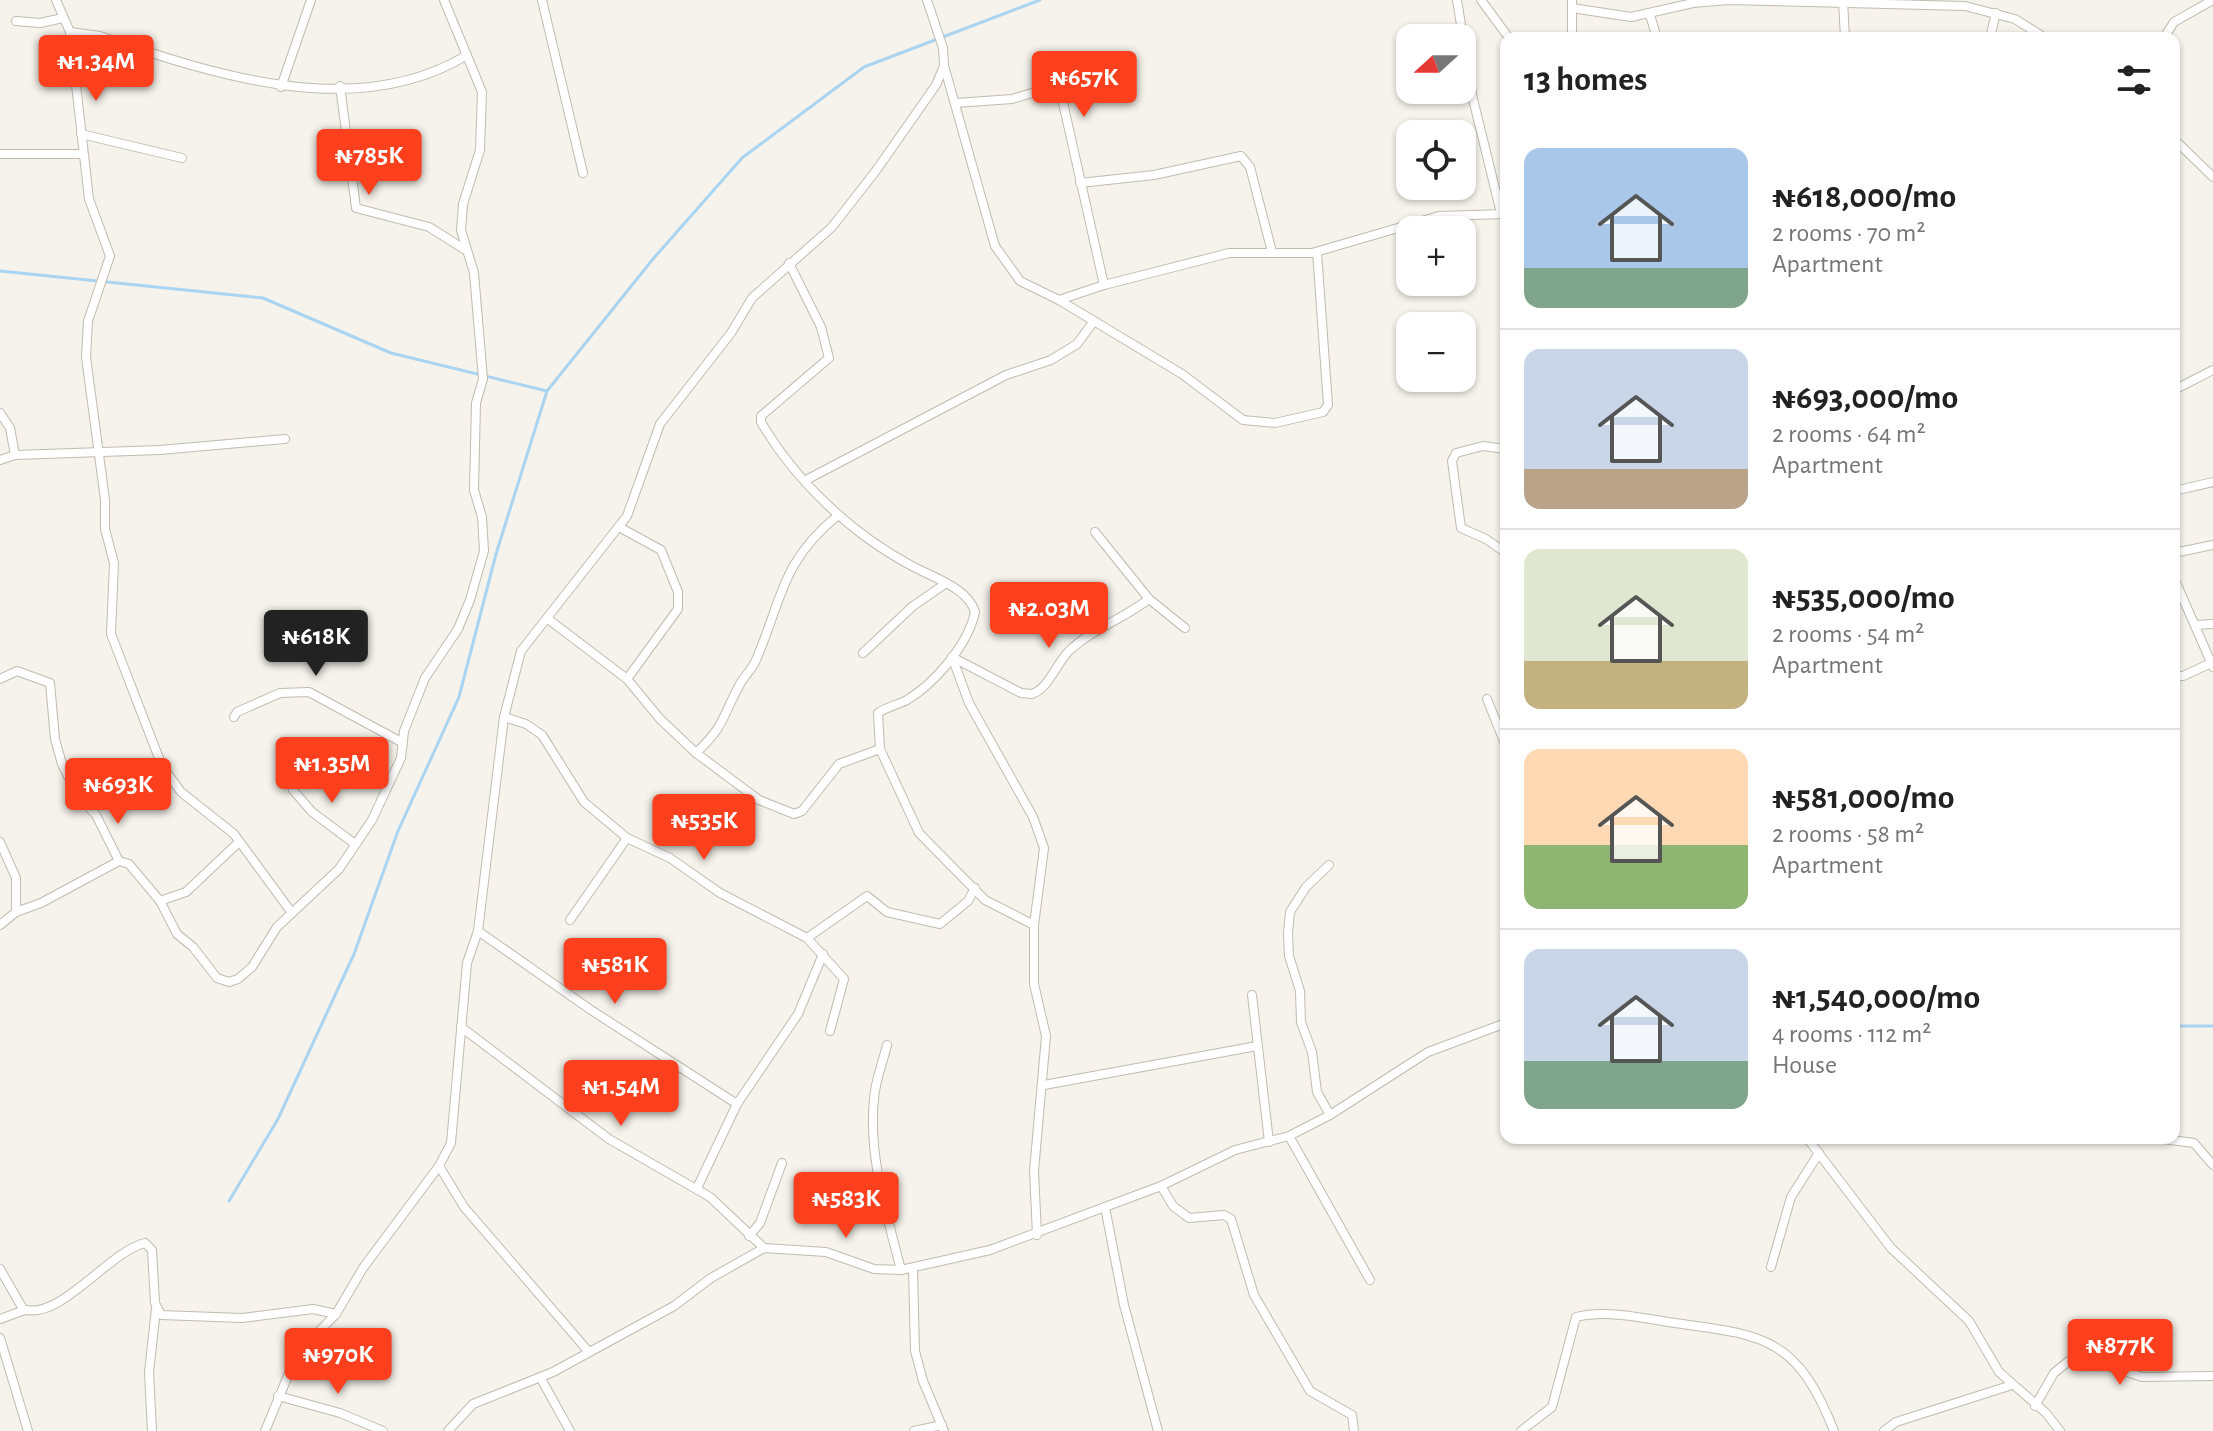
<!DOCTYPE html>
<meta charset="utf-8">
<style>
:root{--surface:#fff;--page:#f2f2f2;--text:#222;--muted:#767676;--line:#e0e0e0;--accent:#fc3f1d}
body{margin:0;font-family:"Alegreya Sans",sans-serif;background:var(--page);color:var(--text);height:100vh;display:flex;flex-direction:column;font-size:30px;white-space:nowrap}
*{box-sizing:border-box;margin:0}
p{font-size:26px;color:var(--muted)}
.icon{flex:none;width:44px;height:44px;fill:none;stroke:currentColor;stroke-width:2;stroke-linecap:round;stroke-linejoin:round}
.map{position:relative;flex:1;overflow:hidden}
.sheet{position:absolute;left:1500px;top:32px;width:680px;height:1112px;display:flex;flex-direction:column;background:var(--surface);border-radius:16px;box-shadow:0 2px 6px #0004}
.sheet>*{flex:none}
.needle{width:52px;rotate:249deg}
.tools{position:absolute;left:1396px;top:24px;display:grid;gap:16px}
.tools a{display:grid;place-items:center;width:80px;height:80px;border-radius:16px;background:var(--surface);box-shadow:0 2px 6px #0004;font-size:40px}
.price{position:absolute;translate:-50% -68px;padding:0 18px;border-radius:8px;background:var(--accent);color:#fff;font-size:26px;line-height:52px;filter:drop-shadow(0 2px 4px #0008)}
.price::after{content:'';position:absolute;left:50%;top:48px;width:24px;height:18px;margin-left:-12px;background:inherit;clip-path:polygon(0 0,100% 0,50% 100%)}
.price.selected{background:#222;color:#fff}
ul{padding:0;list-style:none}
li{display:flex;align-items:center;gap:24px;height:200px;padding:0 24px}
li+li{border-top:2px solid var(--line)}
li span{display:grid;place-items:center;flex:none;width:224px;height:160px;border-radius:16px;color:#555}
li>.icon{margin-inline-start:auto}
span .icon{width:96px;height:96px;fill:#fffc;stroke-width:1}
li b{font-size:34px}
h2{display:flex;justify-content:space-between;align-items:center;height:96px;padding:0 24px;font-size:34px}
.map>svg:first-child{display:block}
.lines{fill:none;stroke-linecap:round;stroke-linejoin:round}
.stream{stroke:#a9d4f2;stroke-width:3}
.street-casing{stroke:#c2bbae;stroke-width:10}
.street{stroke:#fff;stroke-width:8}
</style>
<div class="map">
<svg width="2213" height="1431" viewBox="0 0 2213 1431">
<rect width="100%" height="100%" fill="#f6f3ec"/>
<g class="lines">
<g class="stream">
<path d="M0 271 263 298 391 353 547 391"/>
<path d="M2174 1026H2213"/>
<path d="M229 1201 278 1119 354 954 398 831 459 697 496 554 547 391 653 259 742 158 864 67 1040 0"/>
</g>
<g class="street-casing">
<g id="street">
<path d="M56 0 70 32 89 199 110 256 88 321 86 357 105 500V529L114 563 111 634 162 766 181 792 234 834 292 913"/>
<path d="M542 0 583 173"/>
<path d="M1457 0 1473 99 1501 213"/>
<path d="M1481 0 1509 38"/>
<path d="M1843 0 1845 38"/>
<path d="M1572 8 1631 17 1693 3 1728 0 1965 6 2015 19 2045 38"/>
<path d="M1650 15 1657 38"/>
<path d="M16 21 40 23 63 18"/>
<path d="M70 32 100 36C213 74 356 123 467 55"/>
<path d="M1572 38V0"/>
<path d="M1990 38 1996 13"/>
<path d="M2164 38 2174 22 2213 0"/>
<path d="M945 69 995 246 1020 281 1059 300 1104 285 1229 253H1312L1439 216 1506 214"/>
<path d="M1059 85 1100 62"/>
<path d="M340 86 356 208 429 227 464 249"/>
<path d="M281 87 311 0"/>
<path d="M956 103 1012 99 1059 85 1104 285"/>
<path d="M81 134 182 158"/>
<path d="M2174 139 2213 177"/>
<path d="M0 154H82"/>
<path d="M1080 183 1154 175 1241 156 1250 167 1272 252"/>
<path d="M789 263 821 327 829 358 761 416V422C796 482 852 534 912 566 934 578 968 588 975 612 968 645 935 683 907 700 897 705 887 707 878 713L880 749 919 833 985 900 1034 925"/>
<path d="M1059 300 1182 374 1243 420 1275 423 1323 412 1328 405 1317 252"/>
<path d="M2174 390 2213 370"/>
<path d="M0 413 10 428 15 455 0 460"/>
<path d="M1506 449 1483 446 1456 453 1452 461 1461 528 1486 539 1506 553"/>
<path d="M15 455 160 450 285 439"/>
<path d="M806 480 1006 375 1051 360 1077 344 1094 321"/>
<path d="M2174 491 2213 482"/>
<path d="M619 527 661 550 678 592V609L627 679"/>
<path d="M1095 532 1149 599 1185 628"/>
<path d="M2174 553 2213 545"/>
<path d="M2174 578 2213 667"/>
<path d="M548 619 627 679 660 719 696 753 759 800 794 814 802 811 839 764 880 749"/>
<path d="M2195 625 2213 624"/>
<path d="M863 653 913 606 945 584"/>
<path d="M952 657 969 703 1033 817 1044 848 1034 925V984L1046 1036 1034 1171 1037 1235"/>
<path d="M952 657 1021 693 1032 694C1049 688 1056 664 1069 651 1092 629 1123 619 1149 599"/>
<path d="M2174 676H2183L2211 663"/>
<path d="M0 679 17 671 50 683 55 739 62 764 77 794 96 815 119 861 41 903 16 912"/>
<path d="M1487 699 1506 746"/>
<path d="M234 717 237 712 280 693 309 692 403 743"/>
<path d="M504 717 526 724 542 735 584 802 627 838 670 858 720 893 807 938 844 979 830 1031"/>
<path d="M696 753C726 724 721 719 739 686 743 677 752 670 756 660 782 600 781 562 837 516"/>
<path d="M293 790 312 812 355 844"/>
<path d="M0 842 16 878V912L0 925"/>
<path d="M119 861 129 864 160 901 177 934 193 947 217 978 229 982 238 979 252 967 277 927 339 869 372 820 401 758 404 731 425 678 458 629 470 600 484 551 482 517 474 490 476 403 483 379 474 273 461 230 463 204 480 150 482 92 444 0"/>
<path d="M1329 865 1306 887 1290 912 1288 933 1289 956 1300 991 1301 1022 1312 1052 1317 1092 1330 1115"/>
<path d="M160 901 186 892 239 842"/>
<path d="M570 920 627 838"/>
<path d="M478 931 591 1010 737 1104"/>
<path d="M807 938 867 896 887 912 940 924 968 901 975 888"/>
<path d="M1252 995 1269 1142"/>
<path d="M461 1027 609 1139 710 1197 764 1248"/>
<path d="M887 1045C883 1062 875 1081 874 1099 868 1156 887 1215 901 1270"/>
<path d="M1044 1085 1257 1046"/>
<path d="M1289 1136 1370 1280"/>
<path d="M1807 1138 1891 1248 1969 1321 1999 1372 2046 1413 2060 1431"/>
<path d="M2155 1138 2194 1143 2213 1165"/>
<path d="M439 1166 464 1207 588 1351"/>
<path d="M1161 1186 1173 1206 1189 1218 1224 1215 1231 1219 1254 1295 1310 1391 1352 1415 1354 1431"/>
<path d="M697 1188 737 1104 798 1014 823 954"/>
<path d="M1105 1207 1124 1305 1158 1431"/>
<path d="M749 1236 760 1223 782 1163"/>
<path d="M1771 1267 1791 1197 1819 1153"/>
<path d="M0 1269 23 1309C59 1322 108 1252 145 1243L152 1250 155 1303 161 1315 242 1318 313 1309 336 1314"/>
<path d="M913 1269 915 1351 923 1381 944 1431"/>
<path d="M0 1319 25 1310"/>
<path d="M0 1338 28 1431"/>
<path d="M540 1377 570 1431"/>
<path d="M278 1396 340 1413 383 1431"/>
<path d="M2035 1406 2054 1373 2070 1360 2087 1359 2142 1377 2213 1376"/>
<path d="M152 1431 149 1372 156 1309"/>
<path d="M265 1431 297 1354 336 1314 363 1268 439 1166 451 1143 467 963 478 931 504 717 521 651 627 516 660 424 731 333 752 298 832 227 875 172 936 85 944 66 943 48 927 0"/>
<path d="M448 1431 473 1404 553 1372 674 1306 711 1278 764 1248 826 1252 874 1269 901 1270 990 1250 1161 1186 1235 1150 1289 1136 1330 1115 1428 1052 1506 1023"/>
<path d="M914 1431 942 1425"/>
<path d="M1521 1431 1552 1407 1576 1317C1605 1310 1639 1317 1668 1322 1761 1335 1796 1334 1834 1431"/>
<path d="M1884 1431 1896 1422 2012 1385"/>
</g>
</g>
<use href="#street" class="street"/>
</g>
</svg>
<div class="tools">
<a><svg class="needle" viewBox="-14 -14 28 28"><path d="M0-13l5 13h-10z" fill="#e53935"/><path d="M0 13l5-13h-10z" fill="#767676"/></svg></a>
<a><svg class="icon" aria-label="locate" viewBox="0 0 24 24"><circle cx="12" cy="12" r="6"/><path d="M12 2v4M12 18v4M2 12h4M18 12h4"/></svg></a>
<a>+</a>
<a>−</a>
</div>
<b class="price" style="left:96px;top:103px">₦1.34M</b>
<b class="price" style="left:1084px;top:119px">₦657K</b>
<b class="price" style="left:369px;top:197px">₦785K</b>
<b class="price" style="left:1049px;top:650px">₦2.03M</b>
<b class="price selected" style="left:316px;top:678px">₦618K</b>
<b class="price" style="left:332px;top:805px">₦1.35M</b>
<b class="price" style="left:118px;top:826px">₦693K</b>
<b class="price" style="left:704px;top:862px">₦535K</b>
<b class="price" style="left:615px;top:1006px">₦581K</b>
<b class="price" style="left:621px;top:1128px">₦1.54M</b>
<b class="price" style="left:846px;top:1240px">₦583K</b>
<b class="price" style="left:2120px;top:1387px">₦877K</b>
<b class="price" style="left:338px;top:1396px">₦970K</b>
<section class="sheet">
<h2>13 homes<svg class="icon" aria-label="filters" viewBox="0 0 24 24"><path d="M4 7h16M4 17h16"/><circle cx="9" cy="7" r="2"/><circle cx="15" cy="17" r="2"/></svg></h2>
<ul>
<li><span style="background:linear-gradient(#a9c7e8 75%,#7fa58c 0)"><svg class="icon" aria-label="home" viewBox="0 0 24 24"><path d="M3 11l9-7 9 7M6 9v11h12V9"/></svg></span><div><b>₦618,000/mo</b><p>2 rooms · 70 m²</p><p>Apartment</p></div></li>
<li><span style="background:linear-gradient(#c9d6e8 75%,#b9a48a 0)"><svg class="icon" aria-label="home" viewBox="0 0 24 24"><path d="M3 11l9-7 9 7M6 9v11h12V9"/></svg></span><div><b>₦693,000/mo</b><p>2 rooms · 64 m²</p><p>Apartment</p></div></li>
<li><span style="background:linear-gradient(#dfe7d0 70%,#c2b280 0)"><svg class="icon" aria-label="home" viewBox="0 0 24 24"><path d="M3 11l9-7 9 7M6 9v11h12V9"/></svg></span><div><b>₦535,000/mo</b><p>2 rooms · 54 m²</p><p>Apartment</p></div></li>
<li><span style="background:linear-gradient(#ffd9b3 60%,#8fb573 0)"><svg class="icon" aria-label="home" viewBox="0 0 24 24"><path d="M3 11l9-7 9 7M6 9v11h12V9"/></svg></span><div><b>₦581,000/mo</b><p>2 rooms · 58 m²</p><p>Apartment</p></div></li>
<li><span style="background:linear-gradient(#c9d6e8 70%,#7fa58c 0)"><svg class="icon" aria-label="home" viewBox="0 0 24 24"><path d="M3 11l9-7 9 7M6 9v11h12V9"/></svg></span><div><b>₦1,540,000/mo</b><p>4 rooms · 112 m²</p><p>House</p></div></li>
</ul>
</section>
</div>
